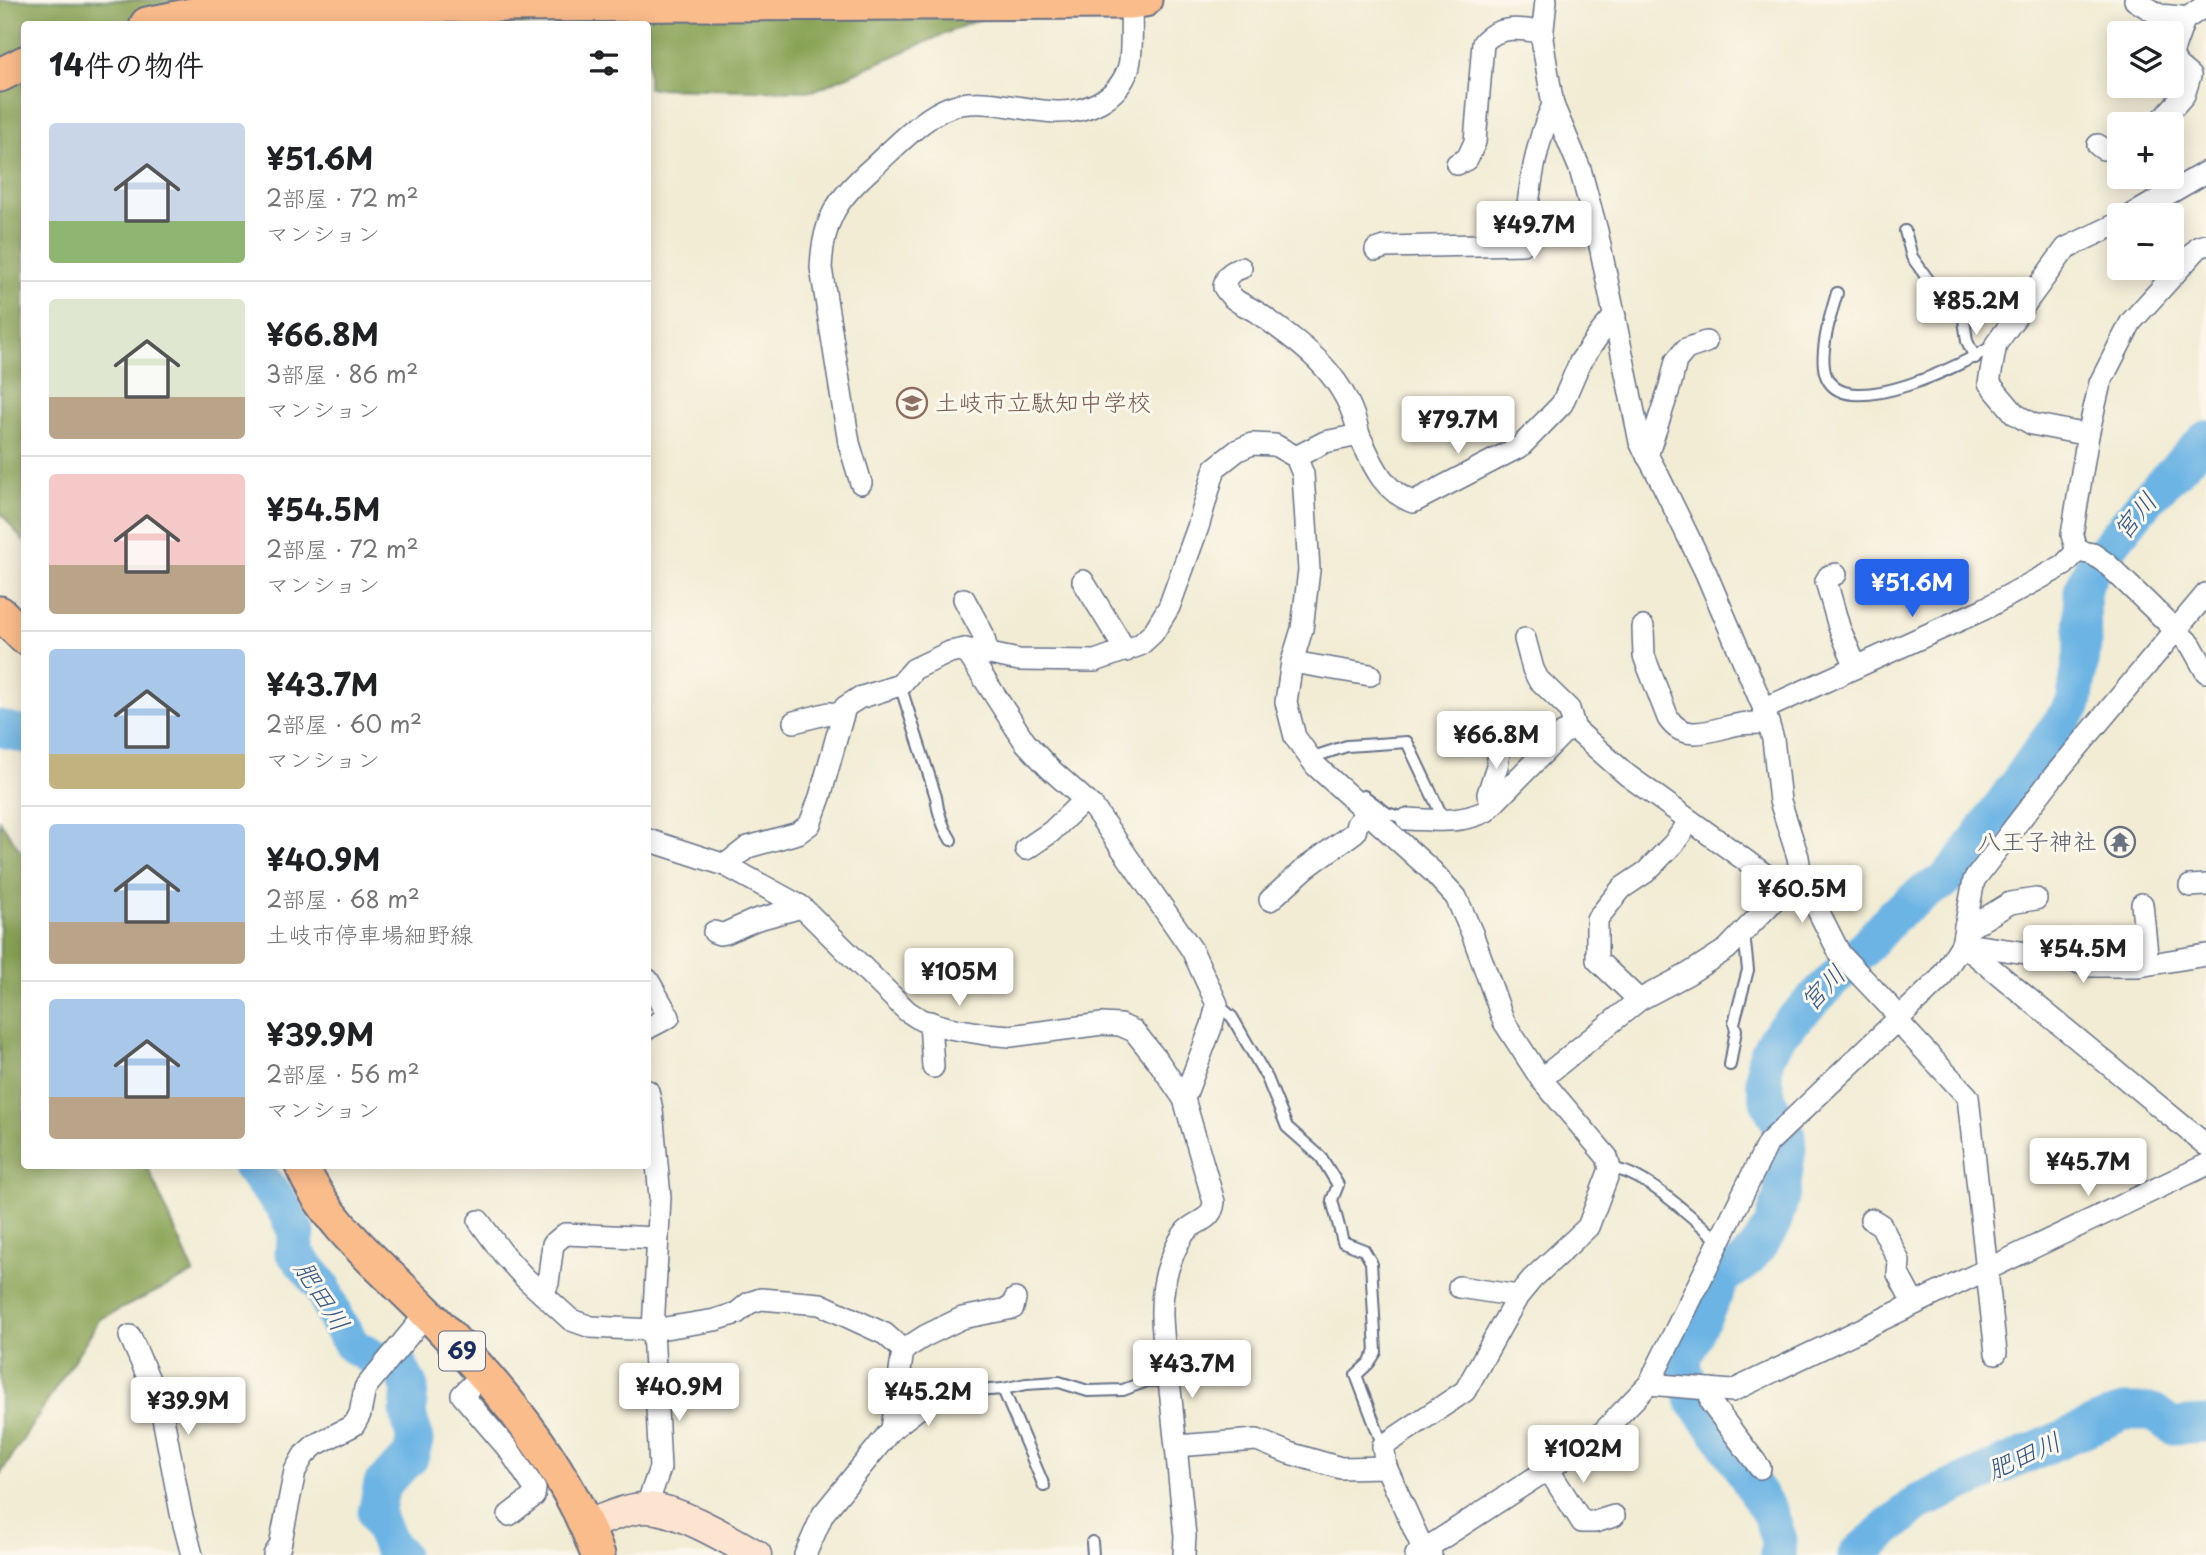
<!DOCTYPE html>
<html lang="ja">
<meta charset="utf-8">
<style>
:root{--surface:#fff;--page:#f6f6f6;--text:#202124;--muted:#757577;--line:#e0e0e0;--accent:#2563eb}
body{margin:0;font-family:"Playpen Sans","Klee One",sans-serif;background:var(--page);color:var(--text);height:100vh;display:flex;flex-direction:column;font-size:26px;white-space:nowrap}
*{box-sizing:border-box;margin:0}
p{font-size:23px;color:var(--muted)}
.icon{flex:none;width:38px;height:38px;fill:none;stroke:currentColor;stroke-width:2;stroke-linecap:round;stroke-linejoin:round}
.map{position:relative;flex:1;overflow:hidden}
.side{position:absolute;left:21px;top:21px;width:630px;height:1148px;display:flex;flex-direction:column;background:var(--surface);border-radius:7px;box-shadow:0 4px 18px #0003}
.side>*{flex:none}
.tools{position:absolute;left:2107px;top:21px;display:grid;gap:14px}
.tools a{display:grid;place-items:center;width:77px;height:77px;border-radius:7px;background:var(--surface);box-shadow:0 4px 18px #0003;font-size:35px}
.price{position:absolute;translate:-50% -60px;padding:0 16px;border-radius:7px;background:#fff;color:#222;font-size:23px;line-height:46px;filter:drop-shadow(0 2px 4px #0008)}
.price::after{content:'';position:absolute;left:50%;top:42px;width:21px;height:16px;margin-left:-10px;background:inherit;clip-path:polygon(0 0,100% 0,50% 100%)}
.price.active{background:var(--accent);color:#fff}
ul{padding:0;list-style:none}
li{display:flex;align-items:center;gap:21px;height:175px;padding:0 28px}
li+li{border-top:2px solid var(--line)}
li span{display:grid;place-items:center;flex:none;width:196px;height:140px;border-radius:7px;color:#555}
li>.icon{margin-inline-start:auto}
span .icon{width:84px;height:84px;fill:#fffc;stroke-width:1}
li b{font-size:30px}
h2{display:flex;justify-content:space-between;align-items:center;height:84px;padding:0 28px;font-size:30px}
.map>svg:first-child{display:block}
.forest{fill:#88a355;stroke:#52695a;stroke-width:2}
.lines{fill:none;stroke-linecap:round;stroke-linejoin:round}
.river{stroke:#6cb4e4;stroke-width:37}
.lane-casing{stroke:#667187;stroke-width:14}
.street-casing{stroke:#667187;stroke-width:24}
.secondary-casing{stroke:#667187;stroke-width:33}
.primary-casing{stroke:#667187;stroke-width:37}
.lane{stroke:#fff;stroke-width:10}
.street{stroke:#fff;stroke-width:21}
.secondary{stroke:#fde4d1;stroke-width:30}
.primary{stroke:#fabc8b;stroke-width:33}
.labels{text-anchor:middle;stroke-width:6;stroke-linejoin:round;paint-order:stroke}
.shield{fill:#fbf7ec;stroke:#5e6b89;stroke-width:2}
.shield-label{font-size:23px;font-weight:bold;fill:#1b2f5e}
.education-label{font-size:24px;fill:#785e54;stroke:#fbf7ec;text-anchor:start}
.worship-label{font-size:24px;fill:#5b616d;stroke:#fbf7ec;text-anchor:end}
.water-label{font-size:26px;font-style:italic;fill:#335786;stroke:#fbf7ec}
</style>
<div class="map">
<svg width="2206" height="1555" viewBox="0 0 2206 1555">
<rect width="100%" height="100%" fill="#fbf7ec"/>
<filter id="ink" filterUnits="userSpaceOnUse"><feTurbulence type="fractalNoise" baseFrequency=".0143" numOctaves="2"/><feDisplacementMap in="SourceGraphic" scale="14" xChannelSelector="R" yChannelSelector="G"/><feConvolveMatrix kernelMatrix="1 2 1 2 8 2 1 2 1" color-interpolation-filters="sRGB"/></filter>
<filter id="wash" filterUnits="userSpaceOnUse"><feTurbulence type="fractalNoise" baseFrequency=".00686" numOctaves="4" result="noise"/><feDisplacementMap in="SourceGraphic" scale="28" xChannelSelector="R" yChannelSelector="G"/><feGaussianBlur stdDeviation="1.57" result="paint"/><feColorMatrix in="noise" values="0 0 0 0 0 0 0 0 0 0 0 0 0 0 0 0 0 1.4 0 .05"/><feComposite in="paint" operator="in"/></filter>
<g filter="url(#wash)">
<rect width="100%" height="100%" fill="#f2ecd4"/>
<g class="forest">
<path d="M0 0H1023L813 91 648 88V24H24V542L0 512Z"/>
<path d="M0 821 24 856V1166H147L194 1273 100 1319 0 1475Z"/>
</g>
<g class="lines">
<g class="river">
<path d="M0 728 24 735"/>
<path d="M250 1166 284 1208 297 1234 293 1251 322 1286 336 1320 353 1346 373 1358 400 1367 410 1388 408 1413 415 1441 410 1458 382 1484 376 1514 390 1545 400 1555"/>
<path d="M1778 1555 1779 1540 1770 1514 1725 1441 1694 1401 1682 1361 1723 1276 1743 1264 1758 1247 1772 1226 1781 1198 1788 1148 1787 1136 1769 1103 1764 1080 1765 1061 1772 1045 1781 1032 1853 960 1893 916 1923 893 1946 880 1958 867 2074 704 2083 645 2082 591 2093 566 2146 500 2206 439"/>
<path d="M1856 1555 1919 1502 2123 1412H2153L2172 1426 2206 1424"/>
</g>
</g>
</g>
<g filter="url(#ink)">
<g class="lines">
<g class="lane-casing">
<g id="lane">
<path d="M1905 231 1912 257 1932 285 1947 291 1957 299 1963 312 1967 341 1975 358"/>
<path d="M1837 293C1831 313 1817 358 1827 378 1848 422 1965 364 1994 345"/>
<path d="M900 685 936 797C938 814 942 826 951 840"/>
<path d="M1310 758 1347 746 1407 742 1444 820"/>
<path d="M1361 798 1364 796 1387 813 1407 819"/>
<path d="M1217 1004 1232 1017 1267 1078 1287 1127 1321 1157 1338 1185 1332 1200 1343 1242 1364 1250 1371 1262 1376 1352 1369 1363 1356 1375 1383 1446"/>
<path d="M1730 1065 1736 1030 1734 1023 1748 970 1744 934"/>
<path d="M1610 1169C1641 1168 1696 1221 1720 1242"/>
<path d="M1003 1389 1026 1384 1059 1382 1088 1391 1123 1390 1147 1381H1169"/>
<path d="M949 1393 1003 1389 1044 1486"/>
<path d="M1092 1542 1093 1555"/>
</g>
</g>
<g class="street-casing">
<g id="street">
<path d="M1546 0 1542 39 1553 105 1580 169 1597 231 1640 442 1659 477 1706 573 1764 709 1773 739 1780 801 1798 857 1801 877 1840 954 1895 1012 1902 1026 1968 1097 1996 1353"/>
<path d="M2135 0 2159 15 2181 17 2184 20"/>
<path d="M2158 124 2184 95 2190 76 2177 65 2172 54 2184 20 2206 5"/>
<path d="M2098 145 2103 149 2119 148"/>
<path d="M1457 164 1467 159 1475 142 1483 43C1498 25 1522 28 1543 33"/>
<path d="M2132 215 2206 172"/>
<path d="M1376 250 1385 247 1523 244C1529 197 1533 148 1553 105"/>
<path d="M1241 268C1230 272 1226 276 1224 287 1235 304 1243 303 1258 313 1304 346 1347 375 1359 435"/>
<path d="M2088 435 2032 424 2015 414 1989 383 1996 344 2066 248 2119 223"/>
<path d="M1647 456 1670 386 1676 361 1686 349 1706 342"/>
<path d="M1296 457 1325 442 1359 435C1372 462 1382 491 1413 502L1521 446 1562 404 1580 362 1601 332 1615 316"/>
<path d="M861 483 849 443 821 268C823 220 836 200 872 168 896 147 929 109 961 104 993 99 1024 111 1056 112 1086 113 1118 99 1128 69 1133 56 1131 16 1131 0"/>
<path d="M2077 551 2072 535 2088 435 2100 383 2131 322 2199 247 2206 245"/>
<path d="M2077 551 2093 554 2107 564 2191 645 2206 672"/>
<path d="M1836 574 1829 576 1826 581 1839 627 1856 667"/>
<path d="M1083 581 1126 651"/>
<path d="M964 599 982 632 988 653"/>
<path d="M1643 627 1644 656 1668 718C1685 745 1715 728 1740 724 1749 723 1759 723 1768 723"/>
<path d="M1525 639 1533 669 1538 679 1569 709 1575 729 1627 775 1785 889"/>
<path d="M965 649 1025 742 1049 768 1093 807 1192 950 1217 1004 1212 1025 1184 1099"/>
<path d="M1292 662 1370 675"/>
<path d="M1764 709 1984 609 2064 565 2077 551"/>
<path d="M794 722 829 713 843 715"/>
<path d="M1492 805 1488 794 1497 766 1500 746"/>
<path d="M1407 819C1435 820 1460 824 1486 811L1563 733 1575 729"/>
<path d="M648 840 725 865 802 907 907 1011 921 1020 949 1028 985 1034 1011 1036 1102 1024 1120 1025 1134 1031 1158 1061 1184 1099 1214 1202C1212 1221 1197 1220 1186 1231 1180 1238 1174 1252 1171 1260 1155 1300 1164 1341 1169 1382 1172 1403 1173 1424 1176 1446L1257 1440 1289 1453 1341 1468 1386 1467 1419 1540 1431 1555"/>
<path d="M1026 849 1051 832 1084 800"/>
<path d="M725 865 748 847 798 833 810 824 820 797 845 707 859 698 900 685 914 669 950 652 965 649 1019 660 1095 661 1140 645 1153 633 1169 607 1198 527 1215 468 1238 450 1252 444 1275 445 1296 457 1303 474 1309 570 1302 629 1292 662 1286 702 1295 737 1316 766 1432 871 1456 897 1472 933 1504 1022 1541 1079 1607 1157 1610 1169 1588 1227 1532 1279 1518 1296 1465 1391 1383 1446 1386 1467"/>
<path d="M2190 886 2206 885"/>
<path d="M1270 900 1307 867 1355 832 1357 824 1367 812"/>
<path d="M2142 904 2148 964"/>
<path d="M1965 926 1974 925 2010 903 2036 899"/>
<path d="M714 932 720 934 726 933 755 920 795 909 799 905"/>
<path d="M1962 944 2206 1145"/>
<path d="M1964 944 2056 957 2091 966H2139L2206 955"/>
<path d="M1639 1000 1597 960V919L1622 888 1646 872 1674 843 1690 821"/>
<path d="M930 1022 933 1067"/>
<path d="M648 1028 669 1017 648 980"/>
<path d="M1541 1079 1639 1000 1688 974 1727 949 1785 889 1797 881"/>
<path d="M1871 1219 1881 1225 1899 1261 1898 1274 1914 1304"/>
<path d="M479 1221 504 1255 525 1278 571 1320 591 1327 653 1330 715 1320 737 1313 749 1303 761 1299 820 1304 885 1334 903 1350"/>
<path d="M1459 1287 1518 1296"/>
<path d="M543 1294 548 1283 553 1244 565 1234 658 1238"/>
<path d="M130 1336 161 1407 181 1513 192 1555"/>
<path d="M483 1374 462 1395 509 1450 535 1489 534 1496 509 1515"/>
<path d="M1649 1384 1732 1391 2206 1165"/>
<path d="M1711 1389V1403L1760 1468"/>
<path d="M892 1429 935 1396 949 1393"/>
<path d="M1176 1446 1185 1536 1184 1555"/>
<path d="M1548 1469 1582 1522H1595L1614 1516"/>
<path d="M646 1508 660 1468 653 1330 660 1197 652 1110 648 1091"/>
<path d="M274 1555 280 1546 295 1471 304 1455 315 1445 354 1425 360 1414 365 1388 427 1313"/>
<path d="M805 1555 823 1514 892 1429 903 1350 925 1336 962 1318 1013 1308 1015 1299"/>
<path d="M1416 1555 1599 1436 1649 1384 1768 1143 1940 979 1962 944 1974 880 2053 777 2206 594"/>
</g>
</g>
<g class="secondary-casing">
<path id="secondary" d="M587 1525C605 1519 626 1508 645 1508 675 1507 730 1540 756 1555"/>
</g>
<g class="primary-casing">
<g id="primary">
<path d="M147 24 217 10 298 6 1131 2 1145 0"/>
<path d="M0 75 24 63"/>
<path d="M0 613 24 637"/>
<path d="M302 1166C326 1224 381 1266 424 1310 494 1381 564 1461 598 1555"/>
</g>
</g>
<use href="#lane" class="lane"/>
<use href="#street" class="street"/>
<use href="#secondary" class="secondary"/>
<use href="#primary" class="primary"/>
</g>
</g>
<defs>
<g id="school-ring" transform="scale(1.575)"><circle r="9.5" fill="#fbf7ec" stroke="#8d6e63" stroke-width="1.5"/><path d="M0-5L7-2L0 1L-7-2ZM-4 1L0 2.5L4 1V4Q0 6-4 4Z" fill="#8d6e63"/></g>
<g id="temple-ring" transform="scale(1.575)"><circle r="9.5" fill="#fbf7ec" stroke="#6b7280" stroke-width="1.5"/><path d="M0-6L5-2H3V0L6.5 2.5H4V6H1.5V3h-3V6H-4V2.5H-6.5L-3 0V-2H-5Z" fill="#6b7280"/></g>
</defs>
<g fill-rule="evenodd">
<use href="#school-ring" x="912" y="403"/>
<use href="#temple-ring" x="2120" y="842"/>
</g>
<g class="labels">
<rect class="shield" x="439" y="1331.5" width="46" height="39" rx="5"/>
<g class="shield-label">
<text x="462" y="1359">69</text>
</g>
<g class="education-label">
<text x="935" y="411">土岐市立駄知中学校</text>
</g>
<g class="worship-label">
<text x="2097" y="850">八王子神社</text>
</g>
<g class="water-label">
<text transform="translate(2135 516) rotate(-50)" y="9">宮川</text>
<text transform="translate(1823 988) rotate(-46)" y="9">宮川</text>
<text transform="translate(322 1296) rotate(58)" y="9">肥田川</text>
<text transform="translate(2024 1456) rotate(-24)" y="9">肥田川</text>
</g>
</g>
</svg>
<div class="tools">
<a><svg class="icon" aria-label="layers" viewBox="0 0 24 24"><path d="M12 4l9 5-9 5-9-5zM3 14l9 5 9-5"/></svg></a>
<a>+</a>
<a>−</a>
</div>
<b class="price" style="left:1534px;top:261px">¥49.7M</b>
<b class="price" style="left:1976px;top:337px">¥85.2M</b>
<b class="price" style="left:1458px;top:456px">¥79.7M</b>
<b class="price active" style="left:1912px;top:619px">¥51.6M</b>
<b class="price" style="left:1496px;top:771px">¥66.8M</b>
<b class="price" style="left:1802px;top:925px">¥60.5M</b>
<b class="price" style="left:2083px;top:985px">¥54.5M</b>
<b class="price" style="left:959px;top:1008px">¥105M</b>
<b class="price" style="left:2088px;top:1198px">¥45.7M</b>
<b class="price" style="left:1192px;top:1400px">¥43.7M</b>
<b class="price" style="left:679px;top:1423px">¥40.9M</b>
<b class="price" style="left:928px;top:1428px">¥45.2M</b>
<b class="price" style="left:188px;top:1437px">¥39.9M</b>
<b class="price" style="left:1583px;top:1485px">¥102M</b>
<section class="side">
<h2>14件の物件<svg class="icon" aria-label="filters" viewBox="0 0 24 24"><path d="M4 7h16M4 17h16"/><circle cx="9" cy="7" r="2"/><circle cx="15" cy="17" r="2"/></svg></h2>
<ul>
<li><span style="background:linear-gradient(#c9d6e8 70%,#8fb573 0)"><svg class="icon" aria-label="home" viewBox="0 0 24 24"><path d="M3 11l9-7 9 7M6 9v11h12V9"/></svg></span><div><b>¥51.6M</b><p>2部屋 · 72 m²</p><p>マンション</p></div></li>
<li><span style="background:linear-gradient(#dfe7d0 70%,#b9a48a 0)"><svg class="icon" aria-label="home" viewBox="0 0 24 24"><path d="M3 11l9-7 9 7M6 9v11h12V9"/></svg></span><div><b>¥66.8M</b><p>3部屋 · 86 m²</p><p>マンション</p></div></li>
<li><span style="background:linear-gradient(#f6c9c9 65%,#b9a48a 0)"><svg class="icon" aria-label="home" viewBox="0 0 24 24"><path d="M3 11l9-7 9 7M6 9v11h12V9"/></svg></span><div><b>¥54.5M</b><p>2部屋 · 72 m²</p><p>マンション</p></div></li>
<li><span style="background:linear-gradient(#a9c7e8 75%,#c2b280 0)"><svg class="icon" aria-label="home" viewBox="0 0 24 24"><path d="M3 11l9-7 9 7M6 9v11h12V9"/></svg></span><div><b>¥43.7M</b><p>2部屋 · 60 m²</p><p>マンション</p></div></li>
<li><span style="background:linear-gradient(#a9c7e8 70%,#b9a48a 0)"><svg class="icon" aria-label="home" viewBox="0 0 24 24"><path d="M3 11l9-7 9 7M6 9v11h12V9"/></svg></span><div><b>¥40.9M</b><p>2部屋 · 68 m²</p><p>土岐市停車場細野線</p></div></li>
<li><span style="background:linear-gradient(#a9c7e8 70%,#b9a48a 0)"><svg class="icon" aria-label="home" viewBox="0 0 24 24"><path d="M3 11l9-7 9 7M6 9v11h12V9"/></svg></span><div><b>¥39.9M</b><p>2部屋 · 56 m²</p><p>マンション</p></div></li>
</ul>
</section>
</div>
